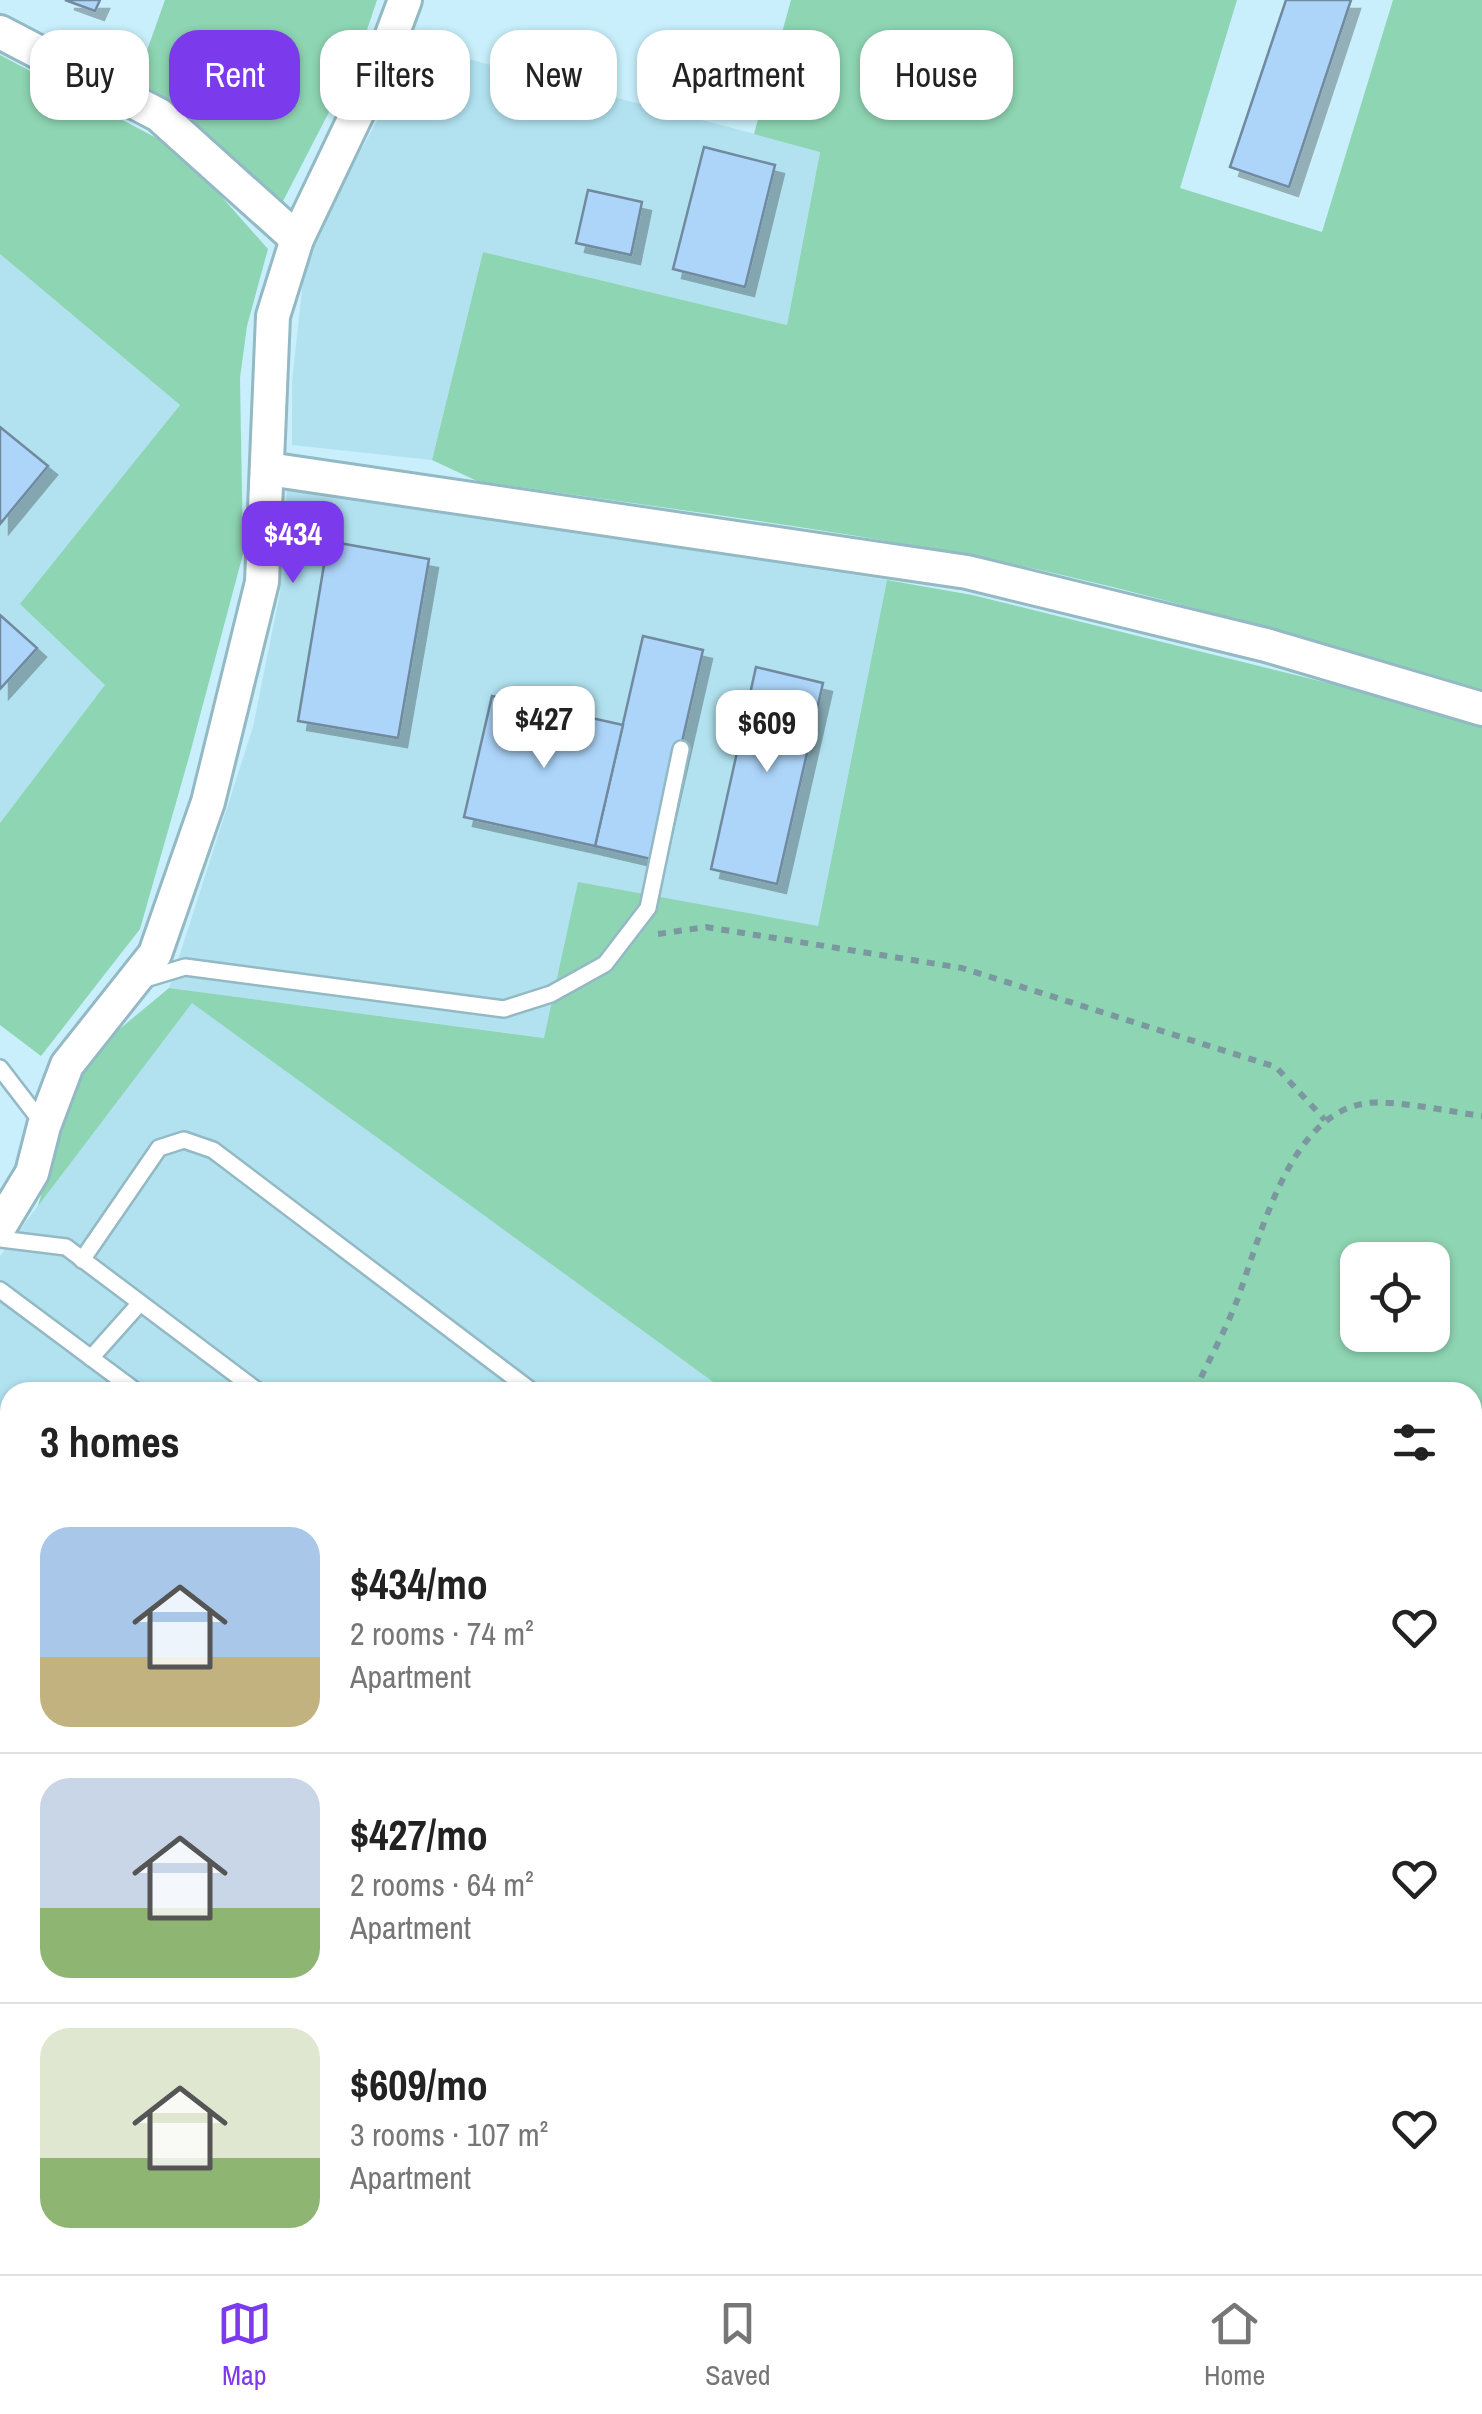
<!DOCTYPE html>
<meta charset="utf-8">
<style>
:root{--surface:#fff;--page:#f2f2f2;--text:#222;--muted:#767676;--line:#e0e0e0;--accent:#7c3aed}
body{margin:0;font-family:"Archivo Narrow",sans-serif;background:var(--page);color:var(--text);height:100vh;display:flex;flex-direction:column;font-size:38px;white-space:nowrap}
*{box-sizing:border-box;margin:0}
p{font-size:32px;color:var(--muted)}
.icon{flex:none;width:55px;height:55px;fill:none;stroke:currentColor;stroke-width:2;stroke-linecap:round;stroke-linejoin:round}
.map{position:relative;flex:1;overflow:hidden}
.sheet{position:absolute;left:0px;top:1382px;width:1482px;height:892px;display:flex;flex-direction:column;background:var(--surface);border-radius:30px 30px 0 0;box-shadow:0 2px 8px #0004}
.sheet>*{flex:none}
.hud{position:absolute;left:30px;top:30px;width:1422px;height:90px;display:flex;gap:20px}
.controls{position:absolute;left:1340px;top:1242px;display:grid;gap:20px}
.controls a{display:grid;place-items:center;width:110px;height:110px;border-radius:20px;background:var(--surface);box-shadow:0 2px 8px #0004;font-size:50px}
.price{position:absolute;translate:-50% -85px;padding:0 22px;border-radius:20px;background:#fff;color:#222;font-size:32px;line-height:65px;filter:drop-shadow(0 2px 5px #0008)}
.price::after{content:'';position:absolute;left:50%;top:60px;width:30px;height:22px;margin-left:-15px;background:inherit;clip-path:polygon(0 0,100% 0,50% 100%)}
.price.active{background:var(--accent);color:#fff}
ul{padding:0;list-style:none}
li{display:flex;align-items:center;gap:30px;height:250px;padding:0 40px}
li+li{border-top:2px solid var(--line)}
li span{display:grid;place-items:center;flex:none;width:280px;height:200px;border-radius:30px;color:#555}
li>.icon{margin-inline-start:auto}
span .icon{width:120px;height:120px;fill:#fffc;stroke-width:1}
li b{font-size:42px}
h2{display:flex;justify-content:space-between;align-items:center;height:120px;padding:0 40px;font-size:42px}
.tag{padding:0 35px;border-radius:30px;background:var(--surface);box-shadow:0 2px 8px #0004;font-size:35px;line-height:90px}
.tag.active{background:var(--accent);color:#fff}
.tab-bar{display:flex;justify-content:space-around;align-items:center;height:140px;border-top:2px solid var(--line);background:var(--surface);font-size:28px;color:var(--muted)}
.tab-bar a{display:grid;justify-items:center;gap:5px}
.tab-bar .active{color:var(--accent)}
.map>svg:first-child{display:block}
.built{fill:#b2e2f0}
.green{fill:#8ed5b3;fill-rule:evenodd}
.building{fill:#add5f9;stroke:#718aa0;stroke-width:2.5;filter:url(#shadow)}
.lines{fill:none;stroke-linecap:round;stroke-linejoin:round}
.lane-casing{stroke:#93b9c4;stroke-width:20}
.street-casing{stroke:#93b9c4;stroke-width:38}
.secondary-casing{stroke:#93b9c4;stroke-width:50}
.path{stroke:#7b98a1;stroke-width:6;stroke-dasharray:8 8;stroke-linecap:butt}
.lane{stroke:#fff;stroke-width:15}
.street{stroke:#fff;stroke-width:32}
.secondary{stroke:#fff;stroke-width:45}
</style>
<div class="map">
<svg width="1482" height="2274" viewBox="0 0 1482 2274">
<defs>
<filter id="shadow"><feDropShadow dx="9" dy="9" stdDeviation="0" flood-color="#0004"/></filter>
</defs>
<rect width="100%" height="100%" fill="#c8effb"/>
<g class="built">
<path d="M418 46 820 151 787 325 483 252 432 460 292 445V382L303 281 325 216Z"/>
<path d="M0 254 180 405 21 604 106 685 0 823Z"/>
<path d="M287 488 887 580 818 926 545 1038 169 988 253 727 280 593Z"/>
<path d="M192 1002 727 1392H10V1719L0 1710V1256Z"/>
<path d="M606 2265H1165L1157 2274H616Z"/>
</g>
<g class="green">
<path d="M165 0H377L359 54 282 203 136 81Z"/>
<path d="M791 0H1237L1180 188 1322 232 1393 0H1482V1634L1472 1632V1392H727L192 1003 38 1206 74 1081 110 1037 169 988 544 1038 578 882 818 926 887 580 972 595 1409 703 1421 675C1303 637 1183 603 1062 575 870 532 672 510 477 481L432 460 483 252 787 325 820 152 754 134ZM1358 1260H1432V1335H1358Z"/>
<path d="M0 55 181 151 268 249 247 326 240 378 243 554 189 757 140 929 41 1056 0 1025V823L105 685 20 604 180 405 0 254Z"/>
<path d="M1482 1721V2274H1157L1165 2265H1472V1745Z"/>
</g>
<g class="building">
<path d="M65 0H100L95 11Z"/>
<path d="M1286 0H1351L1289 187 1230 167Z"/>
<path d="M704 147 775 165 745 287 673 269Z"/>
<path d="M588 190 642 202 631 255 576 243Z"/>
<path d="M0 427 48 466 0 524Z"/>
<path d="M328 541 429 559 398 738 298 721Z"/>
<path d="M0 615 37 648 0 689Z"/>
<path d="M643 636 703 650 655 860 595 846Z"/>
<path d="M756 667 823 683 777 884 711 869Z"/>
<path d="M492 696 623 725 595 846 464 817Z"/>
<path d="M0 1926 10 1934V2022L0 2014Z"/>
<path d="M10 2228V2265H42L36 2274H0V2241Z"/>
<path d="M51 2265H85L78 2274H44Z"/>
</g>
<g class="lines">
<g class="lane-casing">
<g id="lane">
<path d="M142 980 185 967 504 1009 551 994 605 964 648 908 681 749"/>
<path d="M0 1068 43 1124"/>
<path d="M0 1239 66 1247 259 1392"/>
<path d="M82 1260 159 1148 184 1140 213 1150 533 1392"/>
<path d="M0 1290 137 1392"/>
<path d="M91 1358 140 1303"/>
<path d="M0 2091 10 2100"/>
<path d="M203 2265 210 2274"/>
<path d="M289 2274 296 2265"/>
</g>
</g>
<g class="street-casing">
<g id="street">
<path d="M0 32 159 115 297 239"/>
<path d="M268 469 967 572 1266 645 1482 709"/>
<path d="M0 1226 32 1173 44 1126 67 1065 155 954 208 802 262 582 273 316 297 239 383 59 405 0"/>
</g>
</g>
<g class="secondary-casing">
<g id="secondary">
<path d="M0 1755 10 1761"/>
<path d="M0 1843 10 1852"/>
<path d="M455 2265 465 2274"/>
<path d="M555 2265 565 2274"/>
</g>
</g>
<g class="path">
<path d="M658 934 706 927 962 968 1276 1067 1325 1120"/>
<path d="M1194 1392C1208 1362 1224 1333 1236 1303 1260 1240 1288 1112 1368 1103 1395 1100 1453 1112 1482 1116"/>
<path d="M1429 2265 1443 2274"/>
<path d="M1357 2274 1365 2265"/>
</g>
<use href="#lane" class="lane"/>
<use href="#street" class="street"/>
<use href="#secondary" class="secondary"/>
</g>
</svg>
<div class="controls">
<a><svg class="icon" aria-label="locate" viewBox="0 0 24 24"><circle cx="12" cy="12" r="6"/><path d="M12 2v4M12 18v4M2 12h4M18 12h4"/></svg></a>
</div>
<b class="price active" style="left:293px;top:586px">$434</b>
<b class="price" style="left:544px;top:771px">$427</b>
<b class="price" style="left:767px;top:775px">$609</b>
<div class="hud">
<a class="tag">Buy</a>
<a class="tag active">Rent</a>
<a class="tag">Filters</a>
<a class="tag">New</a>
<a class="tag">Apartment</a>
<a class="tag">House</a>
</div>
<section class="sheet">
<h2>3 homes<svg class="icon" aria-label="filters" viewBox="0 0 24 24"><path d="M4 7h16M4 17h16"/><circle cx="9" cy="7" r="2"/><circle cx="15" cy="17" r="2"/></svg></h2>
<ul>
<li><span style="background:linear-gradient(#a9c7e8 65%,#c2b280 0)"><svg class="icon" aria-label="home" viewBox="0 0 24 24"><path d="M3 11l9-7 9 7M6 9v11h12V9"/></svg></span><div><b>$434/mo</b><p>2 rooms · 74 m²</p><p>Apartment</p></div><svg class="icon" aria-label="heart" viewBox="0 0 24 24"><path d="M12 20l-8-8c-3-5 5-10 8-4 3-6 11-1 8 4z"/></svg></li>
<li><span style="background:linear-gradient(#c9d6e8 65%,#8fb573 0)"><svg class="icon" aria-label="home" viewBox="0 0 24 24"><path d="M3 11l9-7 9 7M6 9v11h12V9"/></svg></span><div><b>$427/mo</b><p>2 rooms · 64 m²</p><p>Apartment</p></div><svg class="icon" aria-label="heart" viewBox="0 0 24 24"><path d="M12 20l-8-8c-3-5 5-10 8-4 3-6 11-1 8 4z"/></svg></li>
<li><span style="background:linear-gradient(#dfe7d0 65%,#8fb573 0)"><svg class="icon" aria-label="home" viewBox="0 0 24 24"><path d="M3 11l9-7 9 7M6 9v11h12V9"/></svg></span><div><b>$609/mo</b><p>3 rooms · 107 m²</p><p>Apartment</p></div><svg class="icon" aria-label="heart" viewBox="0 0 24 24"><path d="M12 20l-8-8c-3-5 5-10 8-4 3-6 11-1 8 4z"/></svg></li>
</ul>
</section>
</div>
<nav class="tab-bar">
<a class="active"><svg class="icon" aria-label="map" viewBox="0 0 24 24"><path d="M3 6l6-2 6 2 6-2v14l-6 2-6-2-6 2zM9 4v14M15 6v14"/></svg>Map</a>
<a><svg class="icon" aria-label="saved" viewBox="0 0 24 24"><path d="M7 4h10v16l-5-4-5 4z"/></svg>Saved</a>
<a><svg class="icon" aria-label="home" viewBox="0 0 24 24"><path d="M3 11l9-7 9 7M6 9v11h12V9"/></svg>Home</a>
</nav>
